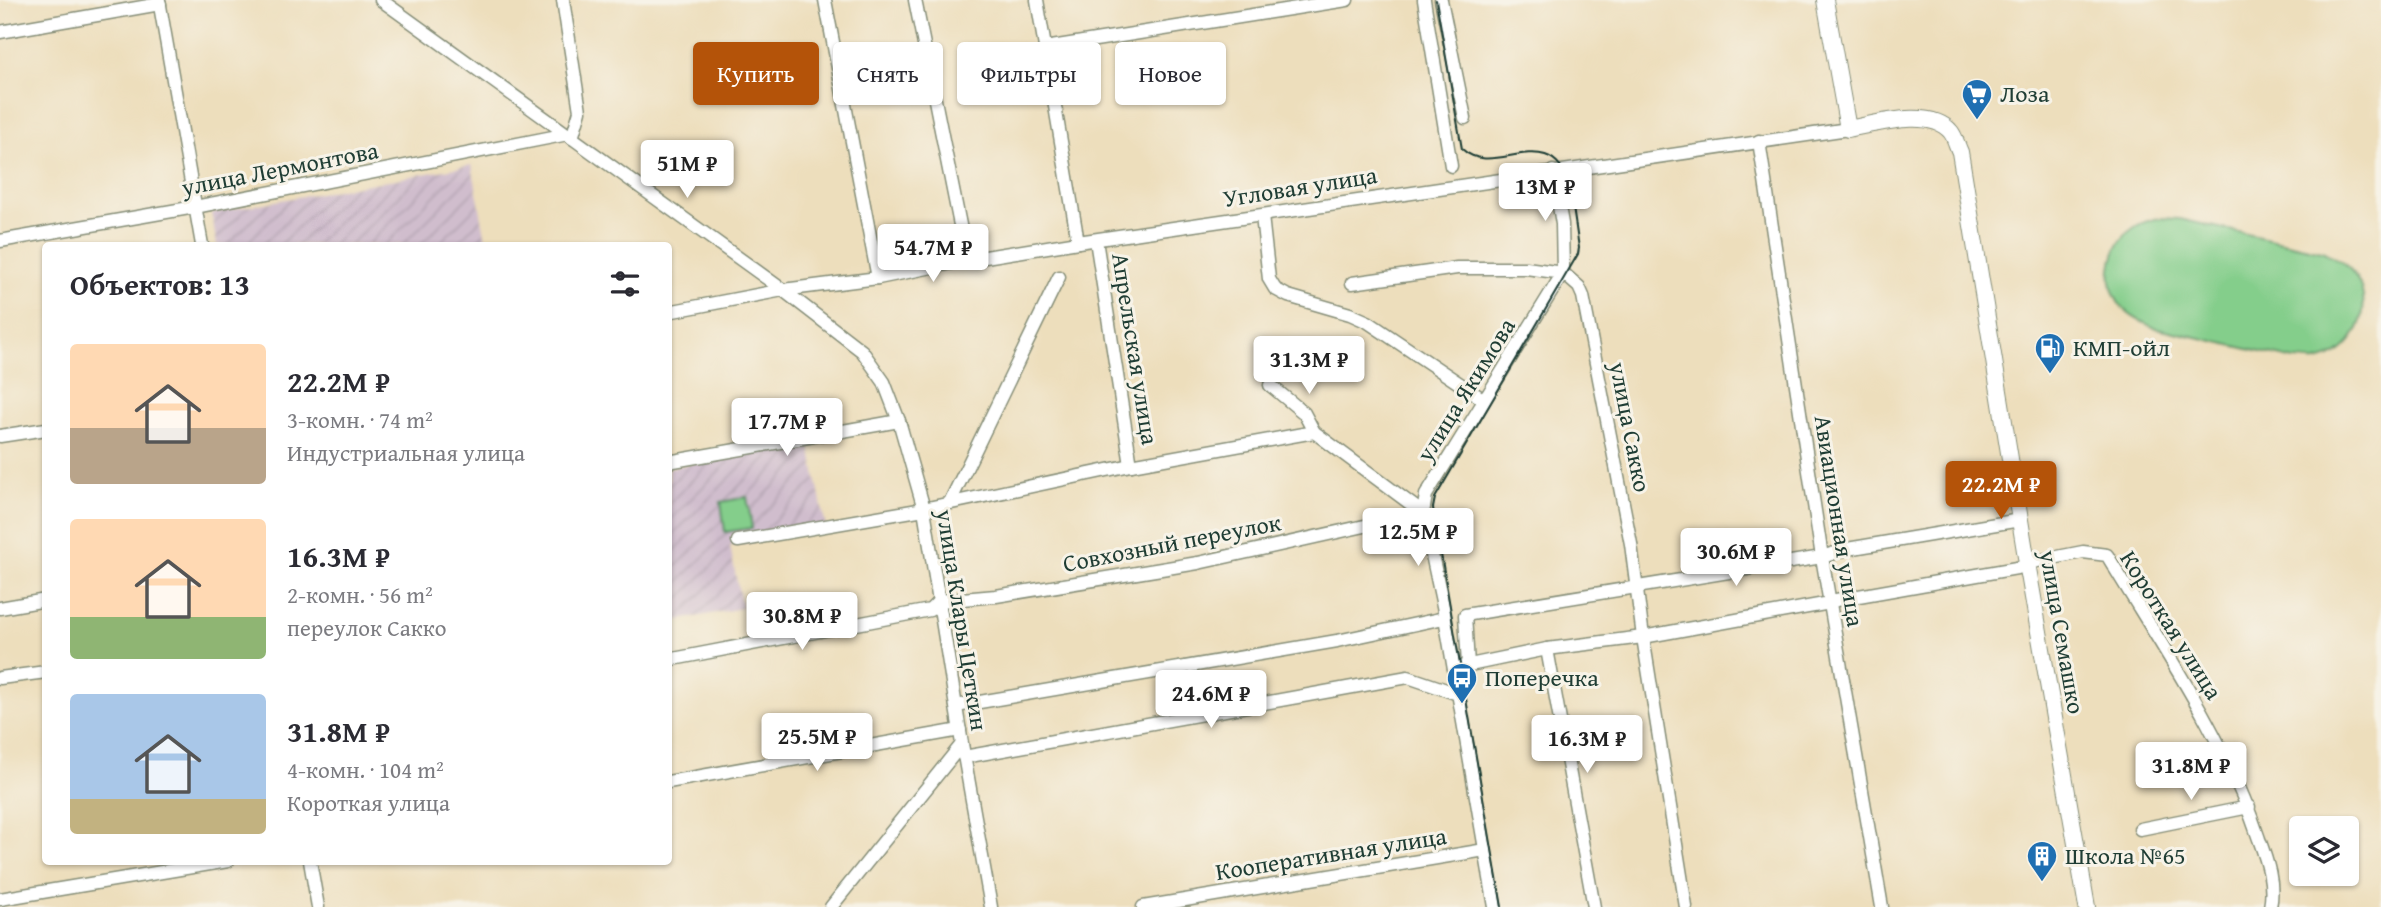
<!DOCTYPE html>
<html lang="ru">
<meta charset="utf-8">
<style>
:root{--surface:#fff;--page:#f2f2f3;--text:#2b2b33;--muted:#7c7c81;--accent:#b45309}
body{margin:0;font-family:"Gentium Book Plus",serif;background:var(--page);color:var(--text);height:100vh;display:flex;flex-direction:column;font-size:26px;white-space:nowrap}
*{box-sizing:border-box;margin:0}
p{font-size:23px;color:var(--muted)}
.icon{flex:none;width:38px;height:38px;fill:none;stroke:currentColor;stroke-width:2;stroke-linecap:round;stroke-linejoin:round}
.map{position:relative;flex:1;overflow:hidden}
.sheet{position:absolute;left:42px;top:242px;width:630px;height:623px;display:flex;flex-direction:column;background:var(--surface);border-radius:7px;box-shadow:0 2px 5px #0004}
.sheet>*{flex:none}
.top-card{position:absolute;left:693px;top:42px;width:665px;height:63px;display:flex;gap:14px}
.tools{position:absolute;left:2289px;top:816px;display:grid;gap:14px}
.tools a{display:grid;place-items:center;width:70px;height:70px;border-radius:7px;background:var(--surface);box-shadow:0 2px 5px #0004;font-size:35px}
.price{position:absolute;translate:-50% -60px;padding:0 16px;border-radius:7px;background:#fff;color:#222;font-size:23px;line-height:46px;filter:drop-shadow(0 2px 4px #0008)}
.price::after{content:'';position:absolute;left:50%;top:42px;width:21px;height:16px;margin-left:-10px;background:inherit;clip-path:polygon(0 0,100% 0,50% 100%)}
.price.on{background:var(--accent);color:#fff}
ul{padding:0;list-style:none}
li{display:flex;align-items:center;gap:21px;height:175px;padding:0 28px}
li span{display:grid;place-items:center;flex:none;width:196px;height:140px;border-radius:7px;color:#555}
li>.icon{margin-inline-start:auto}
span .icon{width:84px;height:84px;fill:#fffc;stroke-width:1}
li b{font-size:30px}
h2{display:flex;justify-content:space-between;align-items:center;height:84px;padding:0 28px;font-size:30px}
.chip{padding:0 24px;border-radius:7px;background:var(--surface);box-shadow:0 2px 5px #0004;font-size:24px;line-height:63px}
.chip.on{background:var(--accent);color:#fff}
.map>svg:first-child{display:block}
.industrial{fill:url(#industrial-furrows)}
.green{fill:#84ce8b;stroke:#528660;stroke-width:2}
.lines{fill:none;stroke-linecap:round;stroke-linejoin:round}
.minor-casing{stroke:#868e78;stroke-width:15}
.major-casing{stroke:#868e78;stroke-width:18}
.minor{stroke:#fff;stroke-width:12}
.major{stroke:#fff;stroke-width:16}
.tram{stroke:#1f3d34;stroke-width:2}
.labels{text-anchor:middle;stroke-width:6;stroke-linejoin:round;paint-order:stroke}
.poi-label{font-size:24px;fill:#1f3d34;stroke:#f7f3e8;text-anchor:start}
.street-label{font-size:24px;fill:#1f3d34;stroke:#f7f3e8}
</style>
<div class="map">
<svg width="2381" height="907" viewBox="0 0 2381 907">
<defs>
<pattern id="industrial-furrows" width="10" height="10" patternUnits="userSpaceOnUse" patternTransform="scale(1.75)"><rect width="10" height="10" fill="#d0bdcd"/><path d="M-1 1l2-2M0 10L10 0M9 11l2-2" fill="none" stroke="#b2a3b1"/></pattern>
</defs>
<rect width="100%" height="100%" fill="#f7f3e8"/>
<filter id="ink" filterUnits="userSpaceOnUse"><feTurbulence type="fractalNoise" baseFrequency=".0143" numOctaves="2"/><feDisplacementMap in="SourceGraphic" scale="14" xChannelSelector="R" yChannelSelector="G"/><feConvolveMatrix kernelMatrix="1 2 1 2 8 2 1 2 1" color-interpolation-filters="sRGB"/></filter>
<filter id="wash" filterUnits="userSpaceOnUse"><feTurbulence type="fractalNoise" baseFrequency=".00686" numOctaves="4" result="noise"/><feDisplacementMap in="SourceGraphic" scale="28" xChannelSelector="R" yChannelSelector="G"/><feGaussianBlur stdDeviation="1.57" result="paint"/><feColorMatrix in="noise" values="0 0 0 0 0 0 0 0 0 0 0 0 0 0 0 0 0 1.4 0 .05"/><feComposite in="paint" operator="in"/></filter>
<g filter="url(#wash)">
<rect width="100%" height="100%" fill="#eddebc"/>
<g class="industrial">
<path d="M472 165 487 245H217L211 213Z"/>
<path d="M809 441 826 528 730 546 742 608 669 622V468Z"/>
</g>
<g class="green">
<path d="M2158 218 2180 219 2322 251C2335 258 2348 264 2356 277 2376 309 2354 355 2317 361 2310 362 2302 360 2295 360L2153 327C2140 321 2126 315 2118 302 2103 277 2112 240 2138 225 2143 222 2152 220 2158 218Z"/>
<path d="M747 497 752 528 725 532 721 502Z"/>
</g>
</g>
<g filter="url(#ink)">
<g class="lines">
<g class="minor-casing">
<g id="minor">
<path d="M159 0 202 245"/>
<path d="M381 0 783 290 862 351 884 382 899 421 924 509 962 744 991 907"/>
<path d="M563 0 580 111 572 138"/>
<path d="M825 0 878 278"/>
<path d="M915 0 967 260"/>
<path d="M1037 0 1078 242"/>
<path d="M1424 0 1451 166"/>
<path d="M1441 0 1465 118"/>
<path d="M0 32 160 4"/>
<path d="M1045 48 1347 0"/>
<path d="M1759 141 1822 557 1882 907"/>
<path d="M1553 171 1562 224 1563 273"/>
<path d="M1262 216 1269 279 1275 289 1288 296 1350 314 1368 322 1484 400"/>
<path d="M1096 240 1131 465"/>
<path d="M0 241 195 207 568 134"/>
<path d="M1563 273 1579 287 1583 296 1631 544 1643 637 1686 907"/>
<path d="M1352 283 1457 268H1526L1563 273"/>
<path d="M668 312 783 290 878 278 967 260 1078 242 1848 129"/>
<path d="M1270 385 1304 413 1314 432"/>
<path d="M0 436 46 429"/>
<path d="M668 462 899 421"/>
<path d="M950 502 1059 277"/>
<path d="M923 509 1131 465 1314 432 1423 513"/>
<path d="M738 541 924 509"/>
<path d="M2027 563 2083 552 2107 555C2162 647 2225 737 2259 839 2267 861 2275 884 2270 907"/>
<path d="M0 608 46 600"/>
<path d="M1547 649 1594 907"/>
<path d="M668 660 930 610 939 601 996 596 1198 563 1423 513"/>
<path d="M1468 665 1465 615 1822 557 1847 549 2020 520"/>
<path d="M1460 667 1547 649 1643 637 1830 603 1836 600 2028 566"/>
<path d="M0 678 46 672"/>
<path d="M956 706 1337 641 1444 618"/>
<path d="M964 757 1408 677 1458 694"/>
<path d="M668 782 960 730"/>
<path d="M2140 829 2249 807"/>
<path d="M310 861 318 907"/>
<path d="M0 899 228 861"/>
<path d="M831 907 962 744"/>
<path d="M1143 907 1485 850"/>
<path d="M1495 907 1443 606 1423 513 1426 495 1563 273"/>
</g>
</g>
<g class="major-casing">
<path id="major" d="M1825 0 1848 129C1876 124 1931 107 1951 132 1955 137 1957 146 1960 152L2027 563 2087 907"/>
</g>
<use href="#minor" class="minor"/>
<use href="#major" class="major"/>
<path class="tram" d="M1436 0 1462 149C1494 180 1551 119 1570 187L1579 248 1578 254 1435 498 1433 508 1502 907"/>
</g>
</g>
<defs>
<g id="supermarket-pin" transform="scale(1.575)"><path d="M0 17L-7.5 6A9.5 9.5 0 1 1 7.5 6Z" fill="#1f6fb2" stroke="#f7f3e8"/><path d="M-6-5.5h2.5l.6 2H6L4.5 2H-2.5L-4.4-4H-6ZM-1.5 3.2a1.3 1.3 0 1 0 .1 0ZM3 3.2a1.3 1.3 0 1 0 .1 0Z" fill="#fff"/></g>
<g id="fuel-pin" transform="scale(1.575)"><path d="M0 17L-7.5 6A9.5 9.5 0 1 1 7.5 6Z" fill="#1f6fb2" stroke="#f7f3e8"/><path d="M-5.5-6h7V0h2V4h1.3V-2.5L3-4.5l.8-.8L6-3V5H2.5V1h-1V6h-7ZM-4.2-4.7v3.2H.2V-4.7Z" fill="#fff"/></g>
<g id="bus-pin" transform="scale(1.575)"><path d="M0 17L-7.5 6A9.5 9.5 0 1 1 7.5 6Z" fill="#1f6fb2" stroke="#f7f3e8"/><path d="M-5-6H5V4H4V6H2V4H-2V6H-4V4H-5ZM-3.5-4V0h7V-4ZM-3.5 1.2v1.5H-2V1.2ZM2 1.2v1.5H3.5V1.2Z" fill="#fff"/></g>
<g id="building-pin" transform="scale(1.575)"><path d="M0 17L-7.5 6A9.5 9.5 0 1 1 7.5 6Z" fill="#1f6fb2" stroke="#f7f3e8"/><path d="M-4-6H4V6H1V3H-1V6H-4ZM-2.5-4.3h1.7v1.8h-1.7ZM.8-4.3h1.7v1.8H.8ZM-2.5-1h1.7V.8h-1.7ZM.8-1h1.7V.8H.8Z" fill="#fff"/></g>
</defs>
<g fill-rule="evenodd">
<use href="#supermarket-pin" x="1977" y="94"/>
<use href="#fuel-pin" x="2050" y="348"/>
<use href="#bus-pin" x="1462" y="678"/>
<use href="#building-pin" x="2042" y="856"/>
</g>
<g class="labels">
<g class="poi-label">
<text x="2000" y="102">Лоза</text>
<text x="2073" y="356">КМП-ойл</text>
<text x="1485" y="686">Поперечка</text>
<text x="2065" y="864">Школа №65</text>
</g>
<g class="street-label">
<text transform="translate(280 169) rotate(-11)" y="8">улица Лермонтова</text>
<text transform="translate(1300 187) rotate(-9)" y="8">Угловая улица</text>
<text transform="translate(1135 349) rotate(81)" y="8">Апрельская улица</text>
<text transform="translate(1466 390) rotate(-58)" y="8">улица Якимова</text>
<text transform="translate(1630 427) rotate(79)" y="8">улица Сакко</text>
<text transform="translate(1839 521) rotate(81)" y="8">Авиационная улица</text>
<text transform="translate(1172 543) rotate(-11)" y="8">Совхозный переулок</text>
<text transform="translate(962 620) rotate(81)" y="8">улица Клары Цеткин</text>
<text transform="translate(2171 625) rotate(58)" y="8">Короткая улица</text>
<text transform="translate(2062 632) rotate(80)" y="8">улица Семашко</text>
<text transform="translate(1331 854) rotate(-9)" y="8">Кооперативная улица</text>
</g>
</g>
</svg>
<div class="tools">
<a><svg class="icon" aria-label="layers" viewBox="0 0 24 24"><path d="M12 4l9 5-9 5-9-5zM3 14l9 5 9-5"/></svg></a>
</div>
<b class="price" style="left:687px;top:200px">51M ₽</b>
<b class="price" style="left:1545px;top:223px">13M ₽</b>
<b class="price" style="left:933px;top:284px">54.7M ₽</b>
<b class="price" style="left:1309px;top:396px">31.3M ₽</b>
<b class="price" style="left:787px;top:458px">17.7M ₽</b>
<b class="price on" style="left:2001px;top:521px">22.2M ₽</b>
<b class="price" style="left:1418px;top:568px">12.5M ₽</b>
<b class="price" style="left:1736px;top:588px">30.6M ₽</b>
<b class="price" style="left:802px;top:652px">30.8M ₽</b>
<b class="price" style="left:1211px;top:730px">24.6M ₽</b>
<b class="price" style="left:817px;top:773px">25.5M ₽</b>
<b class="price" style="left:1587px;top:775px">16.3M ₽</b>
<b class="price" style="left:2191px;top:802px">31.8M ₽</b>
<div class="top-card">
<a class="chip on">Купить</a>
<a class="chip">Снять</a>
<a class="chip">Фильтры</a>
<a class="chip">Новое</a>
</div>
<section class="sheet">
<h2>Объектов: 13<svg class="icon" aria-label="filters" viewBox="0 0 24 24"><path d="M4 7h16M4 17h16"/><circle cx="9" cy="7" r="2"/><circle cx="15" cy="17" r="2"/></svg></h2>
<ul>
<li><span style="background:linear-gradient(#ffd9b3 60%,#b9a48a 0)"><svg class="icon" aria-label="home" viewBox="0 0 24 24"><path d="M3 11l9-7 9 7M6 9v11h12V9"/></svg></span><div><b>22.2M ₽</b><p>3-комн. · 74 m²</p><p>Индустриальная улица</p></div></li>
<li><span style="background:linear-gradient(#ffd9b3 70%,#8fb573 0)"><svg class="icon" aria-label="home" viewBox="0 0 24 24"><path d="M3 11l9-7 9 7M6 9v11h12V9"/></svg></span><div><b>16.3M ₽</b><p>2-комн. · 56 m²</p><p>переулок Сакко</p></div></li>
<li><span style="background:linear-gradient(#a9c7e8 75%,#c2b280 0)"><svg class="icon" aria-label="home" viewBox="0 0 24 24"><path d="M3 11l9-7 9 7M6 9v11h12V9"/></svg></span><div><b>31.8M ₽</b><p>4-комн. · 104 m²</p><p>Короткая улица</p></div></li>
</ul>
</section>
</div>
